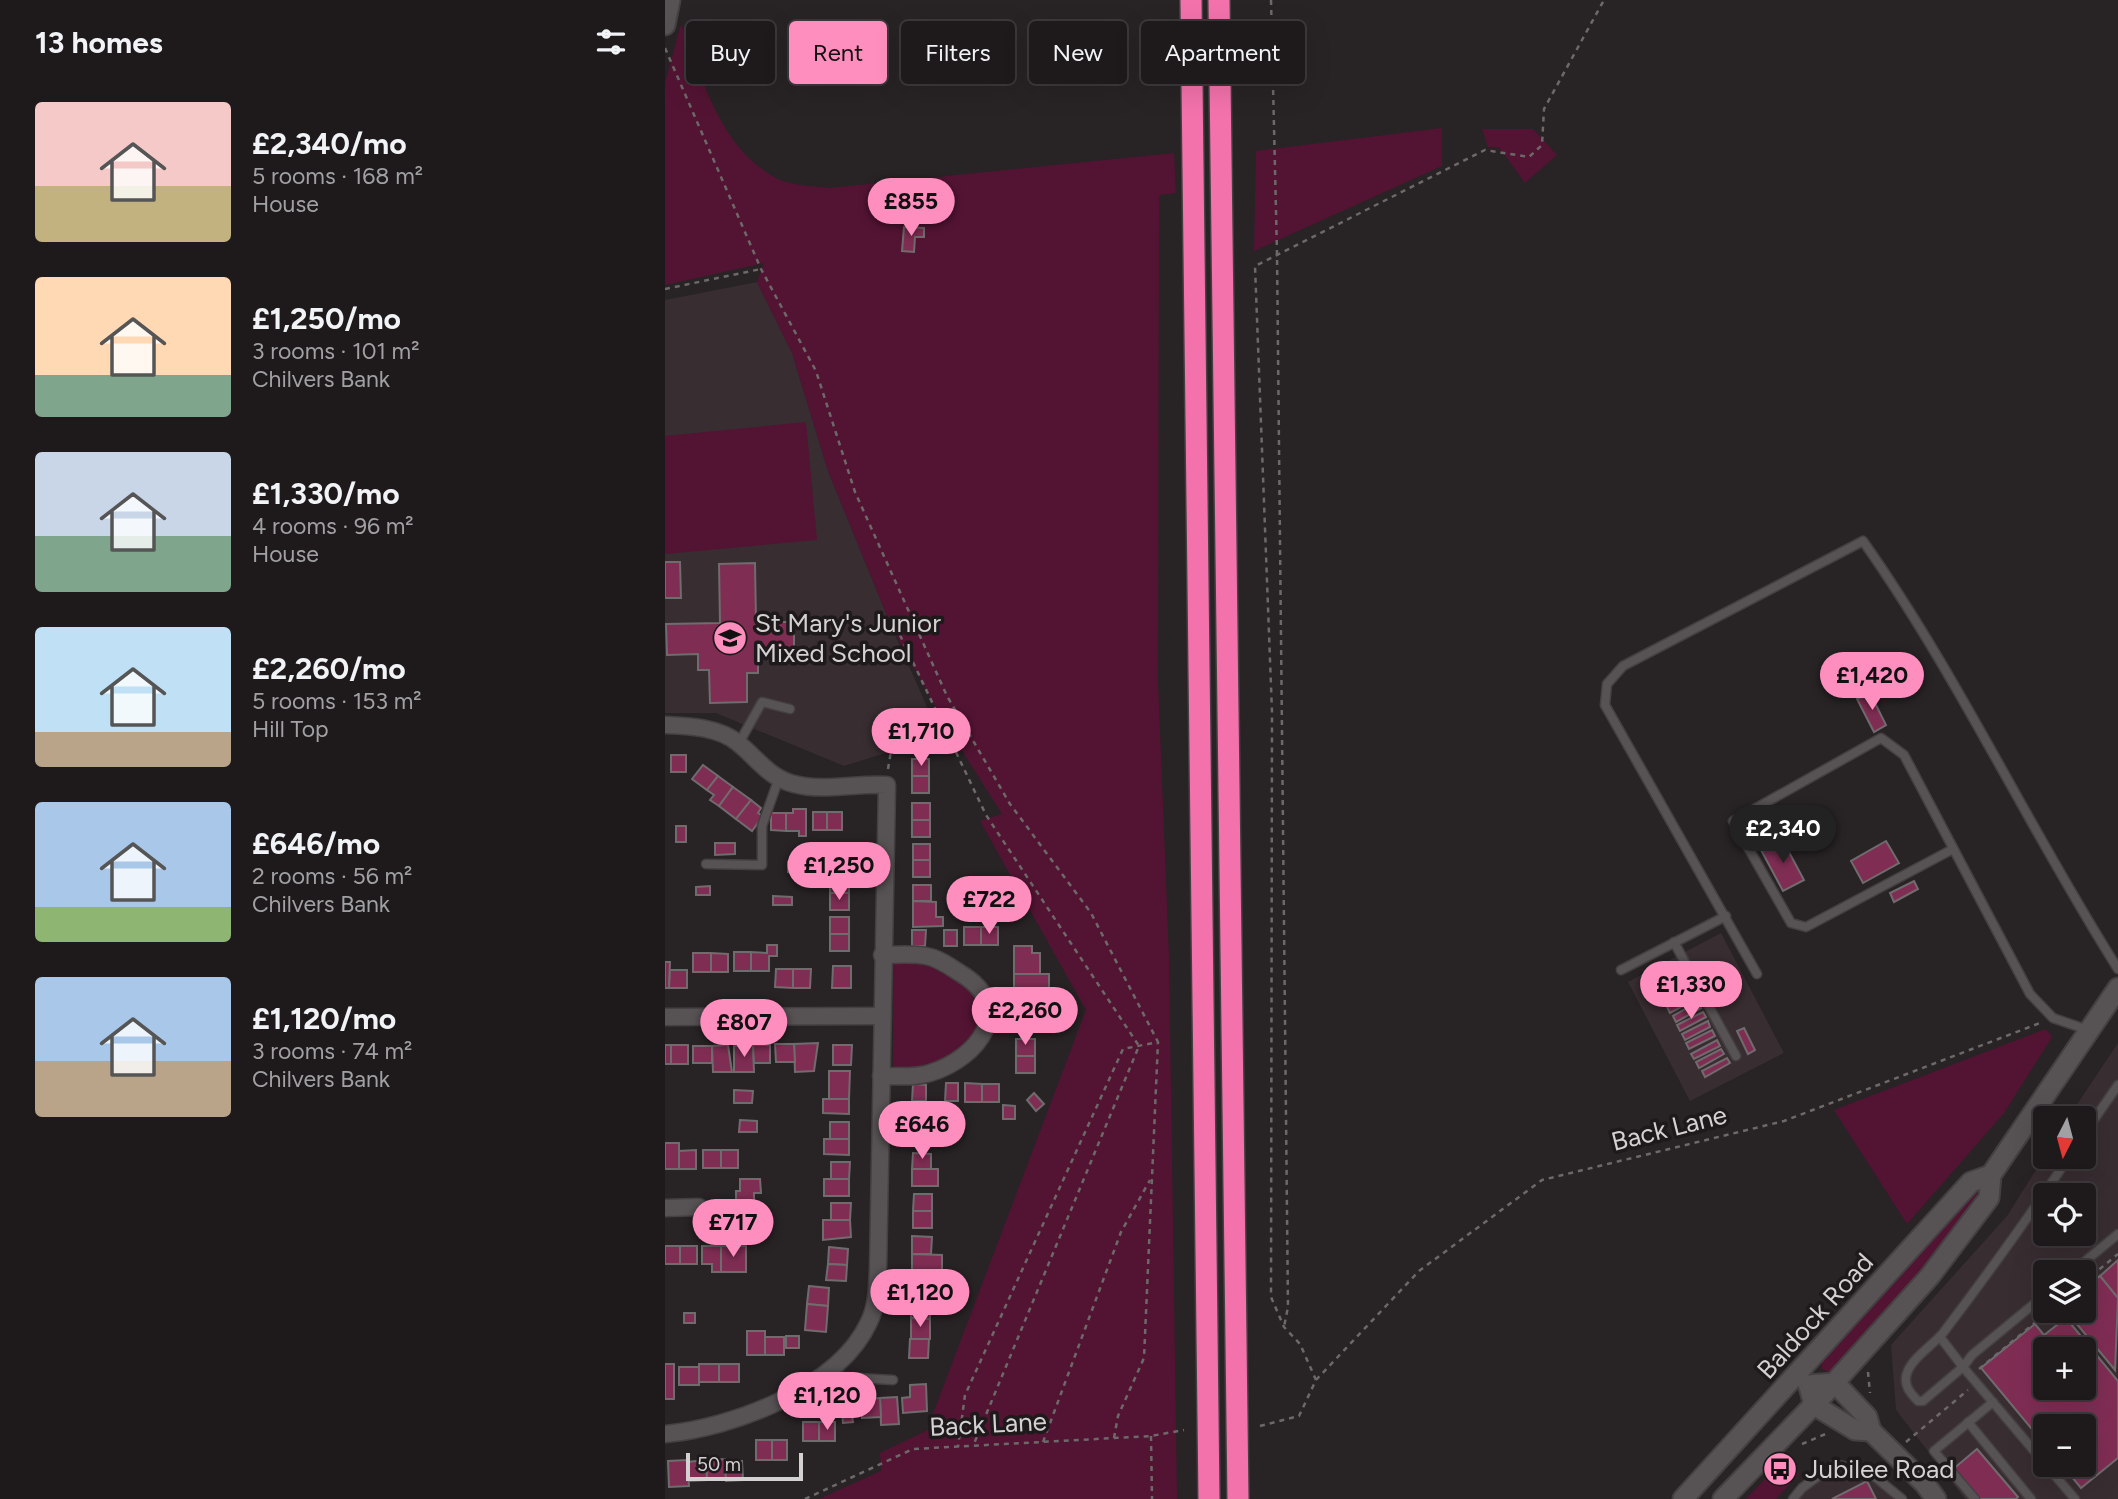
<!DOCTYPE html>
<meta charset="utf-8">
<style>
:root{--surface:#1e1a1c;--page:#262325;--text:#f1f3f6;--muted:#a1a1a3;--line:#3c383b;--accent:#fe8ebd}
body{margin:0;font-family:Figtree,sans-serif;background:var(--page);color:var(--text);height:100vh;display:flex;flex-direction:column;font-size:26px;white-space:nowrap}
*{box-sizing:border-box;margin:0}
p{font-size:23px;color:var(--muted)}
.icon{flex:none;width:38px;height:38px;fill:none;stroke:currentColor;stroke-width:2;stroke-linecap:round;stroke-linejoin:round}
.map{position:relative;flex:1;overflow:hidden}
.sheet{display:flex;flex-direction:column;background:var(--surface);width:665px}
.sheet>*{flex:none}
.hud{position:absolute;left:21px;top:21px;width:665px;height:63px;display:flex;gap:14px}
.needle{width:46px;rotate:186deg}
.controls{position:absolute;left:1368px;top:1106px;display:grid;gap:14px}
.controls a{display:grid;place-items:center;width:63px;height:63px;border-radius:7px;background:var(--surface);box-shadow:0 7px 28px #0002,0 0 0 2px var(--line);font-size:35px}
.scale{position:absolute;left:21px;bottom:18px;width:117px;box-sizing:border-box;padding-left:7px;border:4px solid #d4d1d2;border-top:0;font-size:19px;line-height:24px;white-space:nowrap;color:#d4d1d2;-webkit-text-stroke:5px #1e1a1b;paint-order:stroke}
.price{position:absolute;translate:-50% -60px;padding:0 16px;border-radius:24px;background:var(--accent);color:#111;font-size:23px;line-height:46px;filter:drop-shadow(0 2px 4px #0008)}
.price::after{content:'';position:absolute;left:50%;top:42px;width:21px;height:16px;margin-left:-10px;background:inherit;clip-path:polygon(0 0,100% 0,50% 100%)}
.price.selected{background:#222;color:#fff}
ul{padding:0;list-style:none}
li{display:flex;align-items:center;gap:21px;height:175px;padding:0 35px}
li span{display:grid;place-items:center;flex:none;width:196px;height:140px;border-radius:7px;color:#555}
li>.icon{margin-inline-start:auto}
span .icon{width:84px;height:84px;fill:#fffc;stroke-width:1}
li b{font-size:30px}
h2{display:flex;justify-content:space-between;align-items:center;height:84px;padding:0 35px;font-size:30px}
.chip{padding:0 24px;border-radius:7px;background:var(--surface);box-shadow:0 7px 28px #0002,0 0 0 2px var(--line);font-size:24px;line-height:63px}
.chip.selected{background:var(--accent);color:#111}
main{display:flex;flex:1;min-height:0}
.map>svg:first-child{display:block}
.built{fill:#382d31;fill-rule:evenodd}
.green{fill:#531433}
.building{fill:#802d54;stroke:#706b6d;stroke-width:2;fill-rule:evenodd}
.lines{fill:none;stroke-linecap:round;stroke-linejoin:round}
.service-casing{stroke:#444041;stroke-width:11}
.minor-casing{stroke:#444041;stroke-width:19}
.tertiary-casing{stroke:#444041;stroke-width:23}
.secondary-casing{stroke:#444041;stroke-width:23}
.motorway-casing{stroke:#444041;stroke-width:24}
.path{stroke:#6d696a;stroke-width:2.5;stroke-dasharray:5 5;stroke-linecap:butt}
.service{stroke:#575254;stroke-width:8}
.minor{stroke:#575254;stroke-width:16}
.tertiary{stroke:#575254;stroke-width:19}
.secondary{stroke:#575254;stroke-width:19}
.motorway{stroke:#f372ac;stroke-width:21}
.labels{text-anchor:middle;stroke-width:7;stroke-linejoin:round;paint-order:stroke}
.poi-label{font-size:26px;fill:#d4d1d2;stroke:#1e1a1b;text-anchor:start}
.street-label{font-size:26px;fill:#d4d1d2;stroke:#1e1a1b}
</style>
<main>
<section class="sheet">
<h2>13 homes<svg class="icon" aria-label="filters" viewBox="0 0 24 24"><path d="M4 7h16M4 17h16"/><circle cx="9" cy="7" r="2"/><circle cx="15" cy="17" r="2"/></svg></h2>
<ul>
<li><span style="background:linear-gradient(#f6c9c9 60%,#c2b280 0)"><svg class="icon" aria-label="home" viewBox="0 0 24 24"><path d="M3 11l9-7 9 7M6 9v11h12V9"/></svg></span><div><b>£2,340/mo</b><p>5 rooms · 168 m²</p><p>House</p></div></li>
<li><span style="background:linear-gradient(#ffd9b3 70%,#7fa58c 0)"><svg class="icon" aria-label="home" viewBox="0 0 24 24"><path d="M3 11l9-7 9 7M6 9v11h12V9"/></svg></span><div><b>£1,250/mo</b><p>3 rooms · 101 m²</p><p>Chilvers Bank</p></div></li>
<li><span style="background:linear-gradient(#c9d6e8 60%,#7fa58c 0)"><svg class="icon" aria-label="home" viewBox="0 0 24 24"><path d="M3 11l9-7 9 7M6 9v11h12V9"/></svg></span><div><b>£1,330/mo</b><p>4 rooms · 96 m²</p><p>House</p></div></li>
<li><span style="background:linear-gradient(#bfe0f5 75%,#b9a48a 0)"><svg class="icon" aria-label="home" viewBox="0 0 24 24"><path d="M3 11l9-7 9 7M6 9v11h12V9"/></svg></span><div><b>£2,260/mo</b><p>5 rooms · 153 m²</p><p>Hill Top</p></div></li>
<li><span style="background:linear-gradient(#a9c7e8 75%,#8fb573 0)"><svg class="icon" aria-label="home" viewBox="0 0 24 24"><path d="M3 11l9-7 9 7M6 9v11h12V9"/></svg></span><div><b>£646/mo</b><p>2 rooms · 56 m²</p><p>Chilvers Bank</p></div></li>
<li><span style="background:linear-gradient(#a9c7e8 60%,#b9a48a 0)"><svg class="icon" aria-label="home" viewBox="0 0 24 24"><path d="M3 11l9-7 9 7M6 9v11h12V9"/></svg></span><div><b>£1,120/mo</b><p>3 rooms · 74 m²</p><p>Chilvers Bank</p></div></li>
</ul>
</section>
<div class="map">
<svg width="1453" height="1499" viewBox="0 0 1453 1499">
<rect width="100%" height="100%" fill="#282325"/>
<g class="built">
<path d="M92 282 127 353 163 471 227 628 275 736 179 766 51 713H0V300Z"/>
<path d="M1056 933 1119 1053 1025 1101 963 982Z"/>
<path d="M1453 1043V1499H1300L1231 1410 1226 1345 1342 1216 1381 1154V1157H1419V1118H1403ZM1381 1195H1419V1234H1381ZM1381 1272H1419V1311H1381ZM1381 1349H1419V1388H1381ZM1381 1426H1419V1465H1381Z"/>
<path d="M1170 1464 1204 1472 1237 1499H1128Z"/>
</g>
<g class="green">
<path d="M16 24C39 81 54 147 111 178 126 186 148 186 165 188L509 153 511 193 494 195 493 682 504 957 512 1499H154L216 1471 215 1453 267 1428 266 1419 421 1010 315 821 337 814 279 722 227 628 163 471 127 353 92 282 99 263 0 285V83Z"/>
<path d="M777 128V166L589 251 591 151Z"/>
<path d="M817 129H868L892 155 860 183 834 147H823Z"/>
<path d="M141 422 152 540 0 554V436Z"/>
<path d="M259 959 310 988C313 997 319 1011 317 1020 309 1050 257 1085 228 1066V965L231 962Z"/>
<path d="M1381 1029 1387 1037 1339 1113 1242 1224 1169 1110Z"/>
<path d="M1311 1189 1314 1191 1271 1255 1169 1370 1163 1372 1157 1369V1361L1189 1321Z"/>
<path d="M1119 1459 1134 1474 1111 1499H1081Z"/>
</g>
<g class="building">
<path d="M239 227 259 228V237H250L249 252 237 251Z"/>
<path d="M0 562H15L16 598H0Z"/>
<path d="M90 563 91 622H129V652L93 653V673H82V702L45 703 44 670H33V654L2 655 1 624 55 623 54 564Z"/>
<path d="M1205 693 1221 725 1209 732 1192 699Z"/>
<rect x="6" y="755" width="15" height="17"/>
<rect x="247" y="759" width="17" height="17"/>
<path d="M38 765 53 776 42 790 27 779Z"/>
<path d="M53 776 68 787 54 806 45 800 49 795 42 790Z"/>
<rect x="247" y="776" width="17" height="17"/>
<path d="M68 787 86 800 71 819 54 806Z"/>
<path d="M86 800 96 808 93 813 98 816 87 831 71 819Z"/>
<rect x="247" y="803" width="18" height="17"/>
<path d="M128 809H141V836H134V831H121V813H128Z"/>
<rect x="148" y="812" width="14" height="18"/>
<rect x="162" y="812" width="15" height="18"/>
<path d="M106 813H121V831L106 830Z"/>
<rect x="247" y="820" width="18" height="17"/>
<rect x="11" y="826" width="10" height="16"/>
<path d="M1117 839 1139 880 1118 891 1096 850Z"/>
<path d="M1221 841 1234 863 1198 883 1186 861Z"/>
<path d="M50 843H70V854L50 855Z"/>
<rect x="248" y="844" width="17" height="16"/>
<rect x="248" y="860" width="17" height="17"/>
<rect x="123" y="862" width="18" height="10"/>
<rect x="165" y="876" width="19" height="17"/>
<path d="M1249 881 1253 889 1229 902 1225 893Z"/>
<rect x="248" y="885" width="18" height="16"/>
<path d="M45 886V895H31V887Z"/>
<rect x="165" y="893" width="19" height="17"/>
<path d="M108 896 127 897V905H108Z"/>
<path d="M248 901 271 902V917H278V926L248 927Z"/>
<rect x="165" y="917" width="19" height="17"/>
<rect x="299" y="927" width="17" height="18"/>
<rect x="316" y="927" width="17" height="18"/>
<path d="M247 930H261L260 946H247Z"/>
<rect x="279" y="930" width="13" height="16"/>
<rect x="165" y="934" width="19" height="17"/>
<path d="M102 945H112V956H104V971H86V952L102 953Z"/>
<path d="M349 946H367V953H375V974H349Z"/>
<rect x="69" y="952" width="17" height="19"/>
<rect x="28" y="953" width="18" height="19"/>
<path d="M46 953 63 954V972H46Z"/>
<path d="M0 962H5L4 988H0Z"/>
<path d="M168 966H186V988H167Z"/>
<path d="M1013 966 1016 971 991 985 987 979Z"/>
<path d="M111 969H128V988L110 987Z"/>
<path d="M128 969H146L145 988H128Z"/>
<path d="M5 970H22V988H4Z"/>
<rect x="349" y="974" width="35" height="17"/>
<path d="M1018 974 1021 980 995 993 992 988Z"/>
<path d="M1048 974 1056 987 1049 991 1041 978Z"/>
<path d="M1023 984 1026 990 1001 1003 998 997Z"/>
<path d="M1028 994 1031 999 1005 1013 1002 1007Z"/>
<path d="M357 997H376V1004L385 1005V1014H357Z"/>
<path d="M1033 1002 1036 1008 1011 1022 1008 1016Z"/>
<path d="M1038 1012 1041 1017 1015 1031 1012 1025Z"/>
<rect x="357" y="1014" width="28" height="17"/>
<path d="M1043 1021 1045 1027 1020 1040 1017 1034Z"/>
<path d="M1079 1028 1090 1050 1083 1054 1072 1031Z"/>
<path d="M1047 1030 1050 1036 1024 1049 1021 1043Z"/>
<rect x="351" y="1039" width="19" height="17"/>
<path d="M1052 1040 1055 1046 1029 1059 1026 1054Z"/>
<path d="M153 1043 149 1071 130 1072 129 1044Z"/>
<path d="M110 1044H129L130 1062H111Z"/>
<rect x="0" y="1045" width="6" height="19"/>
<rect x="6" y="1045" width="17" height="19"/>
<path d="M63 1045 67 1072H48L47 1046Z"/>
<path d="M88 1045 89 1072H69V1046Z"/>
<path d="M88 1045H105V1063H89Z"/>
<path d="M168 1045H187L186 1065H168Z"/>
<rect x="28" y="1046" width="19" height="17"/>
<path d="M1056 1049 1059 1054 1034 1068 1031 1062Z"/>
<rect x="351" y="1056" width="19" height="17"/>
<path d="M1062 1058 1065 1063 1040 1077 1037 1071Z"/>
<path d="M164 1071H185L184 1099H164Z"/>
<path d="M281 1083H293V1101H280Z"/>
<path d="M300 1083 317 1084V1102H300Z"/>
<path d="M248 1084 261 1085V1101H247Z"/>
<rect x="317" y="1084" width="17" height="18"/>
<path d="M69 1090 88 1091 87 1103H69Z"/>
<path d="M369 1093 379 1104 371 1111 362 1100Z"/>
<path d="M158 1099H184V1114L158 1113Z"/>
<path d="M262 1102H275L274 1119H266V1129H247V1112H262Z"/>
<path d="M338 1105 350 1106V1119H338Z"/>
<path d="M75 1120 92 1121V1132H74Z"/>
<rect x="165" y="1122" width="19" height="17"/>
<path d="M247 1129H272V1144L247 1146Z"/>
<path d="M159 1139H184V1155L159 1154Z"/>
<rect x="0" y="1143" width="14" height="26"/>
<path d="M31 1150V1169H14V1151Z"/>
<rect x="38" y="1150" width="18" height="18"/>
<rect x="56" y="1150" width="17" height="18"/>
<path d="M248 1153 266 1154V1169H247Z"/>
<path d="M166 1162H185L184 1179H166Z"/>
<rect x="247" y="1169" width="26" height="17"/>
<path d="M75 1179H95L96 1193H89V1208H71V1191H75Z"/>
<rect x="159" y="1179" width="25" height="17"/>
<path d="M249 1194H267V1211H248Z"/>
<path d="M166 1203H186L185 1220H166Z"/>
<rect x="71" y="1208" width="18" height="17"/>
<rect x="248" y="1211" width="19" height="17"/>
<path d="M158 1220H185L186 1237 158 1240Z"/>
<path d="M247 1236 267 1237 266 1254H247Z"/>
<rect x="0" y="1246" width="15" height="18"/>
<rect x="15" y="1246" width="17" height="18"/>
<path d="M37 1246H56V1272H47V1264H37Z"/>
<rect x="56" y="1246" width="25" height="26"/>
<path d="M164 1247 183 1249 182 1265 163 1264Z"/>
<path d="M247 1254 277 1255V1276L265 1275V1270H247Z"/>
<path d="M1453 1260V1298L1435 1276Z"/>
<path d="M163 1264 182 1265 181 1281 161 1280Z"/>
<path d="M1435 1276 1453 1298 1450 1370 1401 1311H1419V1288Z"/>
<path d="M249 1279 267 1280V1298L248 1297Z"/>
<path d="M144 1286 164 1288 163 1306 142 1304Z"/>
<path d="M241 1297 265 1298V1319L246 1318V1310L240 1309Z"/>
<path d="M142 1304 163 1306 161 1332 140 1330Z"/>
<rect x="19" y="1313" width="11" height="10"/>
<path d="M246 1318 265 1319V1339H246Z"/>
<path d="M1401 1318 1453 1381V1458L1416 1488 1397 1465H1419V1426H1381V1446L1316 1368 1370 1324 1379 1335ZM1381 1349H1419V1388H1381Z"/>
<rect x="82" y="1331" width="18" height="24"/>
<rect x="121" y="1336" width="13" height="12"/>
<rect x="100" y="1337" width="19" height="18"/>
<path d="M245 1339H264L263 1358H244Z"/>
<rect x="0" y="1364" width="9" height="35"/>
<rect x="34" y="1364" width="20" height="18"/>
<rect x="54" y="1364" width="20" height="18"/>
<rect x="14" y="1367" width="20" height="18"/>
<path d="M261 1384 262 1411 238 1413 237 1398 245 1397V1385Z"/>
<path d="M196 1396 197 1415 187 1416 188 1422 178 1423 176 1398Z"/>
<path d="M232 1397 234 1424 216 1425 215 1398Z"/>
<path d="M215 1398 216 1417 197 1418 196 1399Z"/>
<rect x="138" y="1422" width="16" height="19"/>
<rect x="154" y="1422" width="16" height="19"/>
<rect x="91" y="1440" width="16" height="20"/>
<rect x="107" y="1440" width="15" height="20"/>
<path d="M1312 1449 1353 1497 1351 1499H1312L1287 1470Z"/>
<path d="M60 1459 61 1478 42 1480 41 1460Z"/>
<path d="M22 1460 24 1486 4 1487 3 1461Z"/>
<path d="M41 1460 42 1480 24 1481 22 1462Z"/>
<path d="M77 1461 78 1480 61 1481 60 1462Z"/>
<path d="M1202 1481 1211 1499H1167Z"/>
</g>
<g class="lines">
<g class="service-casing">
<g id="service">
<path d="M74 743 97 702 125 709"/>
<path d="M1288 849 1141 927 1126 923 1068 821 1216 738 1239 755 1365 994 1388 1018 1423 1030"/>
<path d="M41 864 97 865V826L114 778"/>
<path d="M1009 942 1071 1056"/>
<path d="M956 970 1061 916"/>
<path d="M1092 974 940 705 942 684 958 666 1198 541C1294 677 1364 829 1453 969"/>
<path d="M1419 1134 1453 1085"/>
<path d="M1407 1272 1453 1234"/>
<path d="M1275 1337 1298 1367 1307 1355 1381 1294"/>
<path d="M158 1376 228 1380"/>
<path d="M1303 1422 1366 1499"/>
<path d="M1381 1465 1298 1367 1258 1401H1253C1245 1393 1238 1385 1242 1373 1247 1358 1268 1345 1278 1333 1322 1275 1364 1217 1404 1157"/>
<path d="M1381 1465 1410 1499"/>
<path d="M1128 1499 1137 1488 1170 1464 1204 1472 1237 1499"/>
<path d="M1310 1499 1269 1451 1328 1402"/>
</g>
</g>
<g class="minor-casing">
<g id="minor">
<path d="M0 725C24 726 54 727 73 743 92 758 104 778 129 784 159 792 191 783 222 785L213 1270C212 1287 212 1306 204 1322 174 1388 67 1428 0 1434"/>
<path d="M0 1017 216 1016"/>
<path d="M216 1076C232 1076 250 1078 265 1073 314 1058 352 1007 295 973 284 966 273 958 261 956 247 953 231 955 217 955"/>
<path d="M0 1208 34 1207"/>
</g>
</g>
<g class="tertiary-casing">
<g id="tertiary">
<path d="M0 25 5 0"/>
<path d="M1143 1385 1170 1383 1202 1417 1206 1431 1260 1484 1271 1499"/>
<path d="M1145 1390 1149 1405 1190 1430 1206 1431"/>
</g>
</g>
<g class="secondary-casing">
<g id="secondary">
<path d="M1018 1499 1306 1182 1326 1175"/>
<path d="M1058 1499 1160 1393 1265 1276 1324 1198 1326 1175 1453 988"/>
</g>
</g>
<g class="motorway-casing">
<g id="motorway">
<path d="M526 0 544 1499"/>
<path d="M554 0 573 1499"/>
</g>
</g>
<g class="path">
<path d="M606 0 612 253 623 1307 619 1327"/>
<path d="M0 48 96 269 151 371 190 492 282 696 345 804 426 913 493 1042 458 1049 300 1395 293 1447"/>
<path d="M0 289 96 269"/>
<path d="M248 622 234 633 321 815 474 1046 308 1446"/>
<path d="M223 769 226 751 280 731"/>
<path d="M1419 1282 1453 1254"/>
<path d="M1314 1369 1384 1311"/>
<path d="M1203 1372 1205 1393"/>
<path d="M651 1380 635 1344 619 1327 606 1297 607 712 590 266 820 150 864 157 877 145 879 109 939 0"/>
<path d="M595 1426 634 1416 651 1380 754 1271 877 1180 1119 1121 1375 1023"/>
<path d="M486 1436 487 1499"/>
<path d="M449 1438 453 1416 479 1358 493 1042"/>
<path d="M378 1442 456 1232 485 1180"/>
<path d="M1241 1442 1303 1390"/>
<path d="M1137 1444 1163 1433"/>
<path d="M140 1499 248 1449 486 1436 519 1430"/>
</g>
<use href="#service" class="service"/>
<use href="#minor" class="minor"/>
<use href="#tertiary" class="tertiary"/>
<use href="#secondary" class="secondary"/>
<use href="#motorway" class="motorway"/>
</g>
<defs>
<g id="school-disc" transform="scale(1.75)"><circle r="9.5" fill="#fe8ebd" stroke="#1e1a1b"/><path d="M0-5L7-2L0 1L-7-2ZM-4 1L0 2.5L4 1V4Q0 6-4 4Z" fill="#111"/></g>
<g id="bus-disc" transform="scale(1.75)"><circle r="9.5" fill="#fe8ebd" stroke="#1e1a1b"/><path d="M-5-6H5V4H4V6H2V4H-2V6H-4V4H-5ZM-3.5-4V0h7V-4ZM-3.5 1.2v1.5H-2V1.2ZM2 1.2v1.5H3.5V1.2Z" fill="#111"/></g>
</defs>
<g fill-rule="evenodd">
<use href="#school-disc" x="65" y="638"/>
<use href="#bus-disc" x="1115" y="1469"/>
</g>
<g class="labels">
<g class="poi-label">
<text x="90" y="632">St Mary's Junior<tspan x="90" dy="30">Mixed School</tspan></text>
<text x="1140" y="1478">Jubilee Road</text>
</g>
<g class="street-label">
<text transform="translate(1004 1128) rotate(-14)" y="9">Back Lane</text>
<text transform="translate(1150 1316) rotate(-48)" y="9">Baldock Road</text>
<text transform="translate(323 1424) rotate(-3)" y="9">Back Lane</text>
</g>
</g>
</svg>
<div class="controls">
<a><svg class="needle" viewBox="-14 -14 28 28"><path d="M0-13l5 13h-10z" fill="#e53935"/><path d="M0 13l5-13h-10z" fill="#a1a1a3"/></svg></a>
<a><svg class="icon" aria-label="locate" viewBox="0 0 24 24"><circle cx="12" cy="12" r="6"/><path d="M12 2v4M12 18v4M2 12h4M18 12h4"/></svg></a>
<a><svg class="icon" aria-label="layers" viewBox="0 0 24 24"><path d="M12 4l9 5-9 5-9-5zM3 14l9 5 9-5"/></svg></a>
<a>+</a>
<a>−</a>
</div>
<div class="scale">50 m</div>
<b class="price" style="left:246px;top:238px">£855</b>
<b class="price" style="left:1207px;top:712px">£1,420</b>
<b class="price" style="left:256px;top:768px">£1,710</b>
<b class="price selected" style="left:1118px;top:865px">£2,340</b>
<b class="price" style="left:174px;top:902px">£1,250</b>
<b class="price" style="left:324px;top:936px">£722</b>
<b class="price" style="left:1026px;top:1021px">£1,330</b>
<b class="price" style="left:360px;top:1047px">£2,260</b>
<b class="price" style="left:79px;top:1059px">£807</b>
<b class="price" style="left:257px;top:1161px">£646</b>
<b class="price" style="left:68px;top:1259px">£717</b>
<b class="price" style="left:255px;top:1329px">£1,120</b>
<b class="price" style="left:162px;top:1432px">£1,120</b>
<div class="hud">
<a class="chip">Buy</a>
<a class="chip selected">Rent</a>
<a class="chip">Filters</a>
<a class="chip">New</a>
<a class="chip">Apartment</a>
</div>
</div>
</main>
